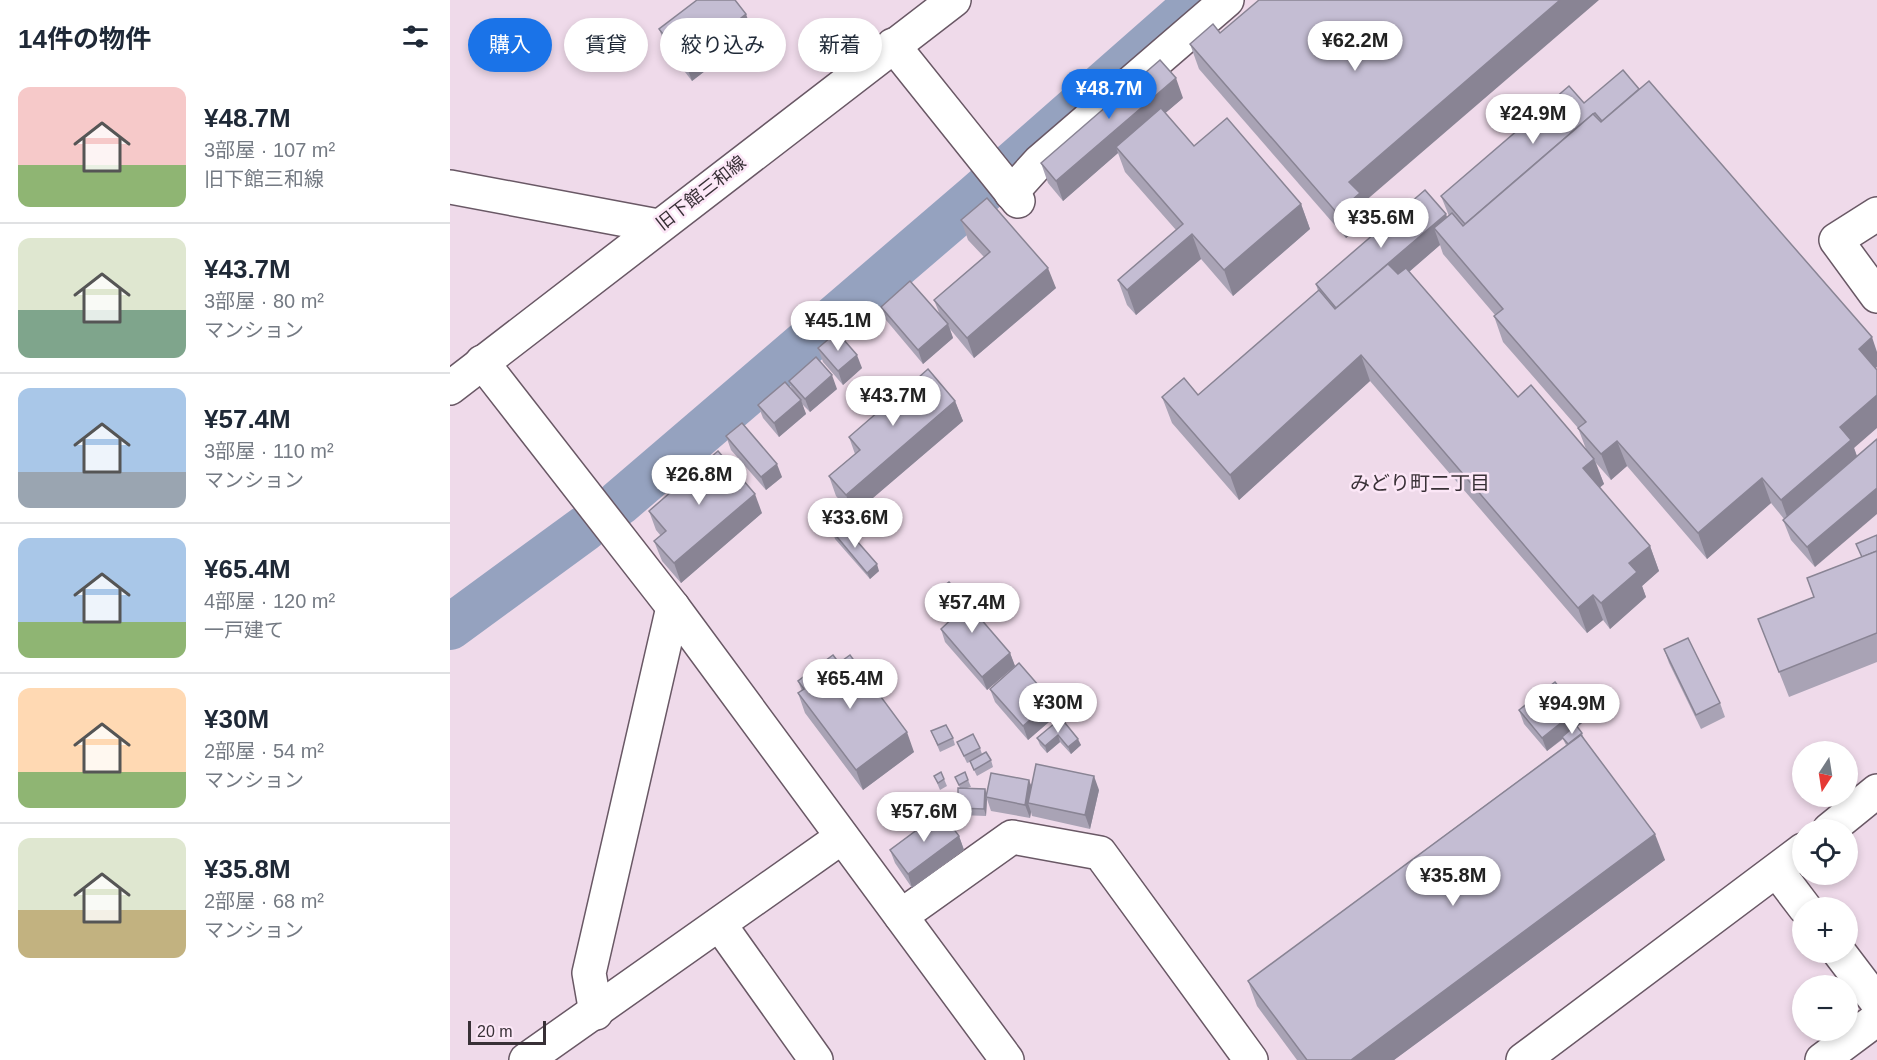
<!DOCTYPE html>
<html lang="ja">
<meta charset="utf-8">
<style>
:root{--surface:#fff;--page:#f2f2f3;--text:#1f2937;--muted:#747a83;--line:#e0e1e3;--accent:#1a73e8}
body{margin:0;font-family:Helvetica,"Noto Sans JP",sans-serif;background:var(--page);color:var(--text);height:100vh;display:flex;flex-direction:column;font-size:22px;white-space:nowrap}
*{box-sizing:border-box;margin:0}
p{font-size:20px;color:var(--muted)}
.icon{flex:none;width:33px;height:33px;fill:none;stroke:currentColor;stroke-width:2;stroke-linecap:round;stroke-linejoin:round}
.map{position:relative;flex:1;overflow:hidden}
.side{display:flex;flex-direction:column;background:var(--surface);width:450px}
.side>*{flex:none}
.top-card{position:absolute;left:18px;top:18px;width:570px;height:54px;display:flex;gap:12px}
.needle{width:39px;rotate:192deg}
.controls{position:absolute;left:1342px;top:741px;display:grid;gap:12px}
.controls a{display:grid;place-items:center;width:66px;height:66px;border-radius:50%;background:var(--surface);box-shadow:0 3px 9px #0003;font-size:30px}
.scale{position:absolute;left:18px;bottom:15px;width:78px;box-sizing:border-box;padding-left:6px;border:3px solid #383036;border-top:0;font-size:16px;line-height:21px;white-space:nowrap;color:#383036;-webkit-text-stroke:4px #fce7f7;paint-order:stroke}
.price{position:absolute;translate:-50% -51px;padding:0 14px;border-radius:21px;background:#fff;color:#222;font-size:20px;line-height:39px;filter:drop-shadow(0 2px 3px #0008)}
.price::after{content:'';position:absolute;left:50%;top:36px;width:18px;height:14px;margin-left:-9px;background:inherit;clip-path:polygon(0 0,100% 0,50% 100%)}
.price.on{background:var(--accent);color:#fff}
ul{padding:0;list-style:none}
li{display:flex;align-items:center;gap:18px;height:150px;padding:0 18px}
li+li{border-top:2px solid var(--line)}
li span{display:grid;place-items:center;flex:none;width:168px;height:120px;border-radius:12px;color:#555}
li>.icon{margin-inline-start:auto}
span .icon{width:72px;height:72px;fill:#fffc;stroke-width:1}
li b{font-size:26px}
h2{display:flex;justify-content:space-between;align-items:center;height:72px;padding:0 18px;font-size:26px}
.tag{padding:0 21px;border-radius:27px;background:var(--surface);box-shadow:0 3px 9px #0003;font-size:21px;line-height:54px}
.tag.on{background:var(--accent);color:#fff}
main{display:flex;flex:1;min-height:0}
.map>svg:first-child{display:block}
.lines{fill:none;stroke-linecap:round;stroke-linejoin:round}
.river{stroke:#95a2bf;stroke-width:46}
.minor-casing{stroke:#695865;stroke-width:36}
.minor{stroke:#fff;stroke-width:33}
.wall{fill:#a9a3b5;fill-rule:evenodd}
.shaded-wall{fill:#898494}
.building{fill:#c4bdd3;stroke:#898494;stroke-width:1.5}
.labels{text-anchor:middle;stroke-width:5;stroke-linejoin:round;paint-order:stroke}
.street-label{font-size:18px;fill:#383036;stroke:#fce7f7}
.neighbourhood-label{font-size:20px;fill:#383036;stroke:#fce7f7}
</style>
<main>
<section class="side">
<h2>14件の物件<svg class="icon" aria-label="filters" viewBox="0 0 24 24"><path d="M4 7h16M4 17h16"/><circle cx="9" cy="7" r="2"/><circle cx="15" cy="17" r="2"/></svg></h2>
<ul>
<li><span style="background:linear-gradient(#f6c9c9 65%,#8fb573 0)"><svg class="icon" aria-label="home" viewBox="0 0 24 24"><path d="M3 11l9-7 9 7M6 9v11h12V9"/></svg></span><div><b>¥48.7M</b><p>3部屋 · 107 m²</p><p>旧下館三和線</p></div></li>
<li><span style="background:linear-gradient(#dfe7d0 60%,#7fa58c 0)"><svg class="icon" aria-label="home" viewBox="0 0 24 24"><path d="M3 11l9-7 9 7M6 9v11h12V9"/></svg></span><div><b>¥43.7M</b><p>3部屋 · 80 m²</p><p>マンション</p></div></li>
<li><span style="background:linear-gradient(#a9c7e8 70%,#9aa5b1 0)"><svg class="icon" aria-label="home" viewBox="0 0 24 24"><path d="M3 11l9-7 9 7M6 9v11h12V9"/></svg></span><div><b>¥57.4M</b><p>3部屋 · 110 m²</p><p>マンション</p></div></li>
<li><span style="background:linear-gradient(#a9c7e8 70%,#8fb573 0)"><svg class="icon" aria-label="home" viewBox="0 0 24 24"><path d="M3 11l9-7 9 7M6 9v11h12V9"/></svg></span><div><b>¥65.4M</b><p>4部屋 · 120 m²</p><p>一戸建て</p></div></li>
<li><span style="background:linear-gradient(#ffd9b3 70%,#8fb573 0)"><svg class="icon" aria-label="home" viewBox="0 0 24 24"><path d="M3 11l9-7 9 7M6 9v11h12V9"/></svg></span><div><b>¥30M</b><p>2部屋 · 54 m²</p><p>マンション</p></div></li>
<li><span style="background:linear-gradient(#dfe7d0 60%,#c2b280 0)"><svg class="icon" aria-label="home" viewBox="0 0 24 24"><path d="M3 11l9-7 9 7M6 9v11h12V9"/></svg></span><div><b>¥35.8M</b><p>2部屋 · 68 m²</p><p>マンション</p></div></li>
</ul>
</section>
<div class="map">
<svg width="1427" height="1060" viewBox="0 0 1427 1060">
<rect width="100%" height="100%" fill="#efdaea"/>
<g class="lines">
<g class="river">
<path d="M169 503 526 197 750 0"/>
<path d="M0 627 134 529"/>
</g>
<g class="minor-casing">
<g id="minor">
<path d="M443 45 568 201"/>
<path d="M0 187 208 226"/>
<path d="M561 193 589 162 777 0"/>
<path d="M1427 214 1386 240 1427 296"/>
<path d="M32 362 223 607 557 1060"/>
<path d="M0 388 504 0"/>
<path d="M1379 830 1427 791"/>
<path d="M1327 871 1355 908"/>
<path d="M451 916 562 837 650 853 801 1060"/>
<path d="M270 925 366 1060"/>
<path d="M1389 952 1427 1002"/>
<path d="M146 1013 139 973 223 607"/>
<path d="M76 1060 392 837"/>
<path d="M1073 1060 1353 850"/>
<path d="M1372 1060 1427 1019"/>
</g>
</g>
<use href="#minor" class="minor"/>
</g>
<g class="wall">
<path d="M209 29 303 34 242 81 217 49Z"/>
<path d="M770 33 913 203 919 219 896 238 749 69 740 44Z"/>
<path d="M733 98 715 113 744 146 851 204 860 229 783 296 751 259 686 315 677 305 668 280 726 230 675 172 668 153 613 201 598 183 591 163Z"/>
<path d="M1134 103 1425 368 1404 448 1407 456 1365 567 1341 540 1333 520 1334 519 1321 503 1257 559 1177 466 1161 480 1146 463 1154 484 1149 488 1200 546 1209 571 1192 586 1196 597 1160 629 1153 620 1137 633 920 381 789 500 722 423 712 397 748 395 868 291 866 284 997 217 999 216 991 196ZM990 245 993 254 1045 315 1044 316 1053 342 1128 428 1136 449 1068 397 959 272Z"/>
<path d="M511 220 606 288 524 358 500 329 503 338 473 364 436 320 431 307 490 315 484 300 534 257 518 240Z"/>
<path d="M368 348 412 368 393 385 373 362Z"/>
<path d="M339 381 387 389 360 412 352 404 356 414 329 437 313 418 308 405 342 390Z"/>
<path d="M459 386 505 401 513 421 403 515 386 496 379 476 405 454 399 437 434 407 431 399Z"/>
<path d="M276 436 332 477 316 490 281 450Z"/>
<path d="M199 511 312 513 231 583 212 561 204 541 211 536 206 530Z"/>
<path d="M383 532 429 571 420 579 385 539Z"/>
<path d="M1427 535V662L1339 697 1308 619 1364 597 1357 578 1411 557Z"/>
<path d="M487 591 560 653 565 666 537 690 495 642 491 629 503 617 492 605Z"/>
<path d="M1214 649 1270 703 1275 717 1251 729 1219 663Z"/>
<path d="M389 663 464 752 413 790 355 713 348 693 352 691 348 681Z"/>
<path d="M540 689 607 715 578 740 545 702Z"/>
<path d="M1069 710 1132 723 1127 727 1132 733 1134 739 1215 860 944 1060H847L807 1006 798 981 1116 745 1113 739 1097 751 1074 724Z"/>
<path d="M611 718 631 745 621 754 610 742 597 753 590 745 587 738Z"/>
<path d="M481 731 503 738 505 745 490 752Z"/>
<path d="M507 742 530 748 532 754 541 760 543 767 527 776 520 762 517 763Z"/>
<path d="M484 776 494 779 497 786 490 790Z"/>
<path d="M505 777 518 780 521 787 517 788 535 789 537 795 579 780 581 786 649 790 640 829 582 816 581 812 580 818 541 811 537 799 536 816 510 815 508 808 510 788Z"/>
<path d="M487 801 490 808 488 814 503 809 501 821 497 820 509 836 514 850 462 888 445 863 440 850 485 816 477 814 474 807Z"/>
</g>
<g class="shaded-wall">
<path d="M1110 0H1149L913 203 919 219 896 238 887 213 899 182Z"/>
<path d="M296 14 303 34 242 81 235 62Z"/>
<path d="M726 78 733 98 670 152 666 147 668 153 613 201 606 181Z"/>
<path d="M851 204 860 229 783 296 774 270Z"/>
<path d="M996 214 1003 234 984 228 990 245 894 328 886 308Z"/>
<path d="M742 234 751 259 686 315 677 290Z"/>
<path d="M598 268 606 288 524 358 517 338Z"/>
<path d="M498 324 503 338 473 364 468 350Z"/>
<path d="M1422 337 1427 352V367L1418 375 1409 349Z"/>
<path d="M407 355 412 368 393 385 388 371Z"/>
<path d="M911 355 920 381 789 500 780 475Z"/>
<path d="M382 375 387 389 360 412 355 399Z"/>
<path d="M1427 395V428L1404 448 1410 465 1340 525 1331 500 1390 427Z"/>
<path d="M351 400 356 414 329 437 324 423Z"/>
<path d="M505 401 513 421 403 515 396 495Z"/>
<path d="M1167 441 1177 466 1161 480 1151 454Z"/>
<path d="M1144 459 1154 484 1142 494 1133 468Z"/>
<path d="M327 464 332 477 316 490 311 477Z"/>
<path d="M1312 478 1321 503 1257 559 1248 533Z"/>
<path d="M1427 488V514L1365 567 1357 547Z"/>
<path d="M305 494 312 513 231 583 224 563Z"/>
<path d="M1200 546 1209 571 1192 586 1196 597 1160 629 1151 603 1179 563Z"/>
<path d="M427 564 429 571 420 579 417 573Z"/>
<path d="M1143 595 1153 620 1137 633 1128 608Z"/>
<path d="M560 653 565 666 537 690 532 677Z"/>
<path d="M602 701 607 715 578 740 573 726Z"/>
<path d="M1127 710 1132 723 1097 751 1092 738Z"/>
<path d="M457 732 464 752 413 790 406 770Z"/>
<path d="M608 735 610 742 597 753 595 746Z"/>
<path d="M628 739 631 745 621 754 618 747Z"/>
<path d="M644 776 649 790 640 829 635 815Z"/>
<path d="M579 780 584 793 578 803 581 812 580 818 575 805Z"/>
<path d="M535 789 537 796 536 797 537 799 536 816 534 809Z"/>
<path d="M487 801 490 808 488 817 485 810Z"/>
<path d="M501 802 503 809 501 821 499 814Z"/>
<path d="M1205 834 1215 860 944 1060H901Z"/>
<path d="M509 836 514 850 462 888 458 874Z"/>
</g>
<g class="building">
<path d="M247 0H285L296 14 235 62 209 29Z"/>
<path d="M809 0H1110L899 182 910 193 887 213 740 44 763 24 770 33Z"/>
<path d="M710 60 726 78 606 181 591 163Z"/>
<path d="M1173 70 1189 89 1152 121 1145 113 1143 114 1015 224 991 196 1119 86 1134 103Z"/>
<path d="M1199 81 1422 337 1409 349 1427 370V395L1390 427 1401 440 1331 500 1312 478 1248 533 1167 441 1151 454 1128 428 1136 422 1044 316 1053 309 984 228 1002 213 1013 226 1143 114 1151 122Z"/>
<path d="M711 108 744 146 777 118 851 204 774 270 742 234 677 290 668 280 733 224 666 147Z"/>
<path d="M975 190 996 214 886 308 866 284Z"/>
<path d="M537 198 598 268 517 338 484 300 540 252 511 220Z"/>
<path d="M938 264 948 274 956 268 1068 397 1081 385 1144 459 1133 468 1200 546 1179 563 1187 572 1151 603 1143 595 1128 608 911 355 780 475 712 397 734 378 748 395 869 290 885 309Z"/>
<path d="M460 281 498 324 468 350 431 307Z"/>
<path d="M387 332 407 355 388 371 368 348Z"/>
<path d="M366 357 382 375 355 399 339 381Z"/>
<path d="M478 369 505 401 396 495 379 476 410 450 399 437 436 405 431 399 453 379 459 386Z"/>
<path d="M335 382 351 400 324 423 308 405Z"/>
<path d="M292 423 327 464 311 477 276 436Z"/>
<path d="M1427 439V488L1357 547 1333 520Z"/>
<path d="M268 451 305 494 224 563 204 541 216 531 199 511Z"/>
<path d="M392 524 427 564 417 573 383 532Z"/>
<path d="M1427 535V551L1412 557 1406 544Z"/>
<path d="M1427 551V633L1329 672 1308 619 1364 597 1357 578Z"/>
<path d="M499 582 560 653 532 677 491 629 507 614 487 591Z"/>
<path d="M1238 638 1270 703 1246 715 1214 649Z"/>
<path d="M383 655 389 663 400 655 457 732 406 770 348 693 354 689 348 681Z"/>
<path d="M569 663 602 701 573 726 540 689Z"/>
<path d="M1105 682 1127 710 1092 738 1069 710Z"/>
<path d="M611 718 628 739 618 747 608 735 595 746 587 738Z"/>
<path d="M496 725 503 738 488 745 481 731Z"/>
<path d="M1126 725 1132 733 1118 744 1112 737Z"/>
<path d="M523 734 530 748 514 756 507 742Z"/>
<path d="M1131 735 1205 834 901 1060H857L798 981Z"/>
<path d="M536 752 541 760 524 770 520 761Z"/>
<path d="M586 764 644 776 635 815 578 803Z"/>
<path d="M491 772 494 779 488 783 484 776Z"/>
<path d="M515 772 518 780 509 785 505 777Z"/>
<path d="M541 773 579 780 575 805 536 797Z"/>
<path d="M508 788 535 789 534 809 508 808Z"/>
<path d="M476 798 487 801 485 810 474 807Z"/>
<path d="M492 801 501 802 499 814 490 813Z"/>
<path d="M491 812 509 836 458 874 440 850Z"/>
</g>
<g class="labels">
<g class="street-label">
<text transform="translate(251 193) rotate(-38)" y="6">旧下館三和線</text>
</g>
<g class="neighbourhood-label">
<text x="970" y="490">みどり町二丁目</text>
</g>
</g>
</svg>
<div class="controls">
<a><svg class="needle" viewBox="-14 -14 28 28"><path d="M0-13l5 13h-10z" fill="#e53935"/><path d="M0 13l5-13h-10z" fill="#747a83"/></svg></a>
<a><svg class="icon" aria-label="locate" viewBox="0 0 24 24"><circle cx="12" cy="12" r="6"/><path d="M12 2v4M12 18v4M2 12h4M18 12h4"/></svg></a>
<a>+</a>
<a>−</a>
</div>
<div class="scale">20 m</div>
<b class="price" style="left:905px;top:72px">¥62.2M</b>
<b class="price on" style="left:659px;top:120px">¥48.7M</b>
<b class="price" style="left:1083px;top:145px">¥24.9M</b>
<b class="price" style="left:931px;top:249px">¥35.6M</b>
<b class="price" style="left:388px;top:352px">¥45.1M</b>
<b class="price" style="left:443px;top:427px">¥43.7M</b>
<b class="price" style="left:249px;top:506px">¥26.8M</b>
<b class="price" style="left:405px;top:549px">¥33.6M</b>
<b class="price" style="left:522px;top:634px">¥57.4M</b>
<b class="price" style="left:400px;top:710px">¥65.4M</b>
<b class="price" style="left:608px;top:734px">¥30M</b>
<b class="price" style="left:1122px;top:735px">¥94.9M</b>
<b class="price" style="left:474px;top:843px">¥57.6M</b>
<b class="price" style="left:1003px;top:907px">¥35.8M</b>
<div class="top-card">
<a class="tag on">購入</a>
<a class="tag">賃貸</a>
<a class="tag">絞り込み</a>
<a class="tag">新着</a>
</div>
</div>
</main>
